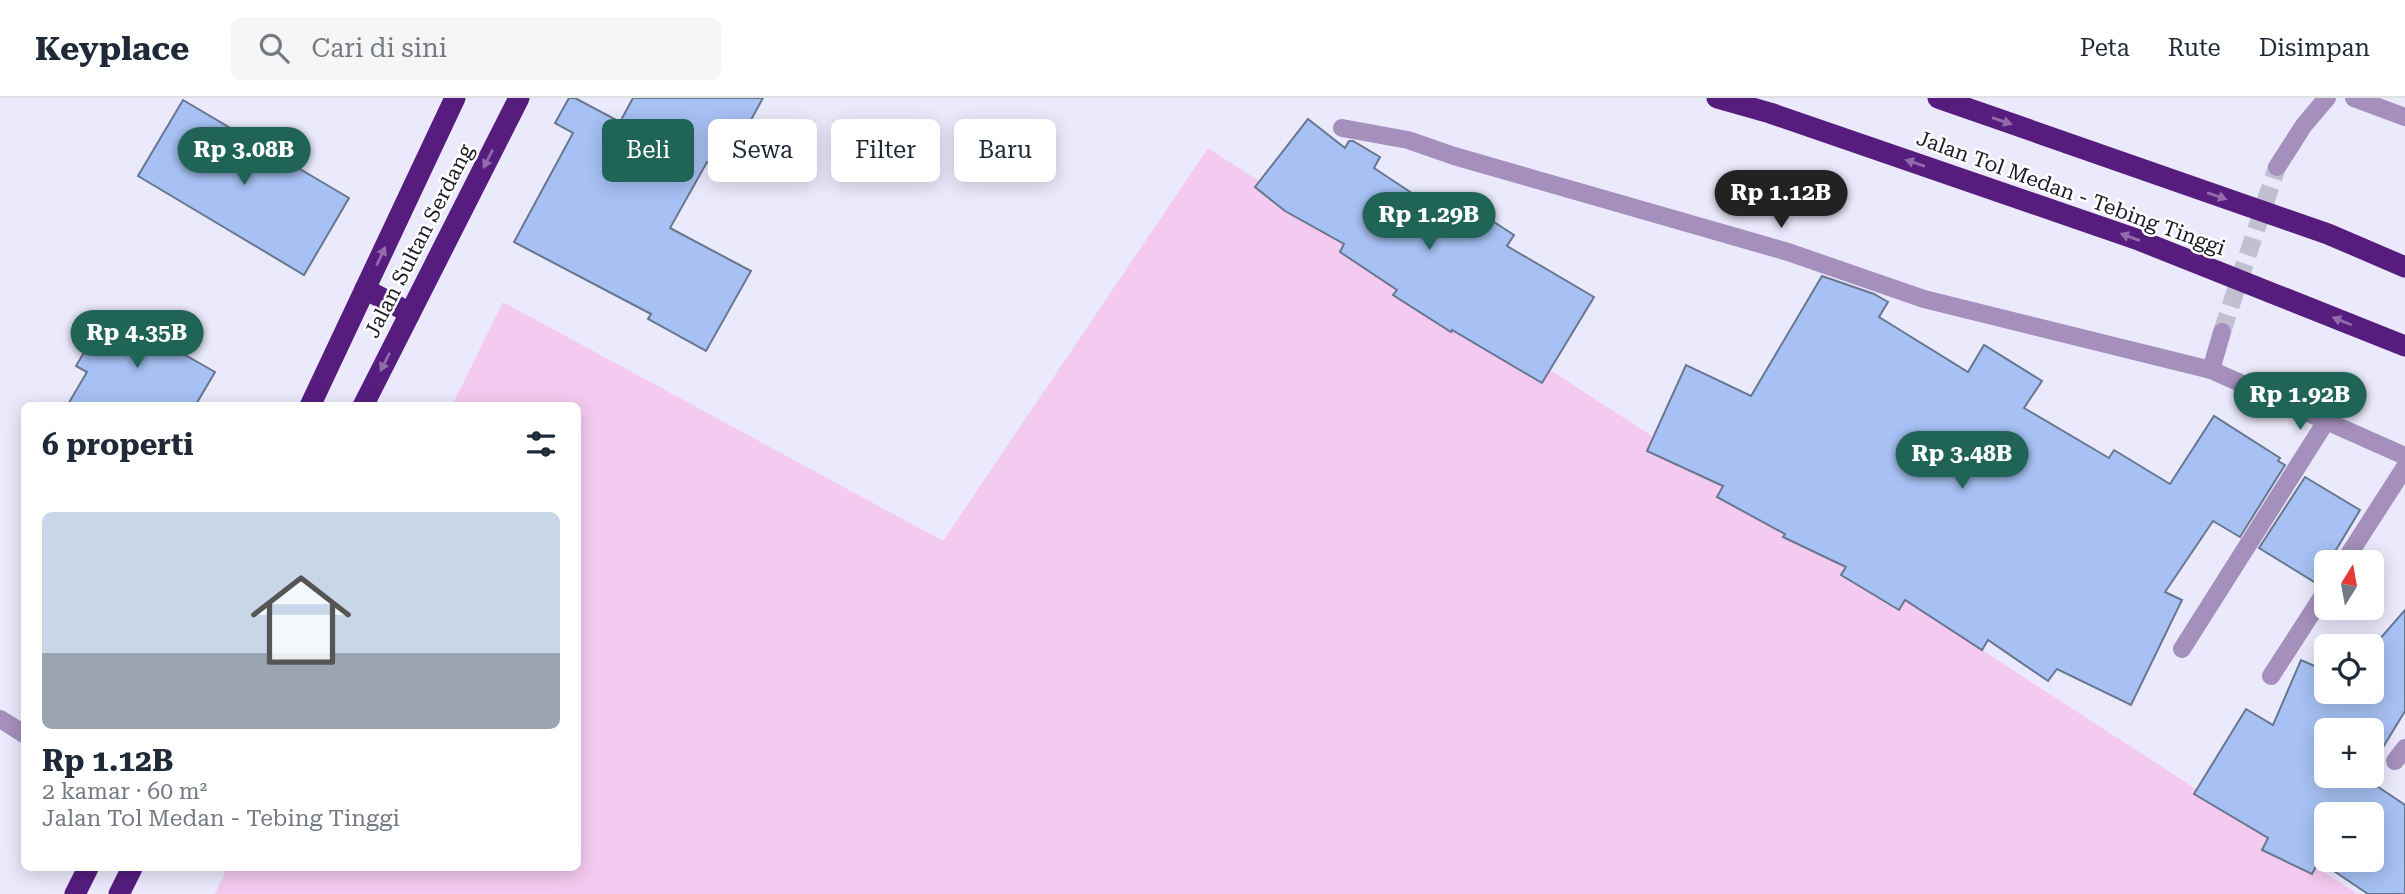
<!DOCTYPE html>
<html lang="id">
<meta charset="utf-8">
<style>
:root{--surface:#fff;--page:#f6f6f7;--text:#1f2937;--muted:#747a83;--line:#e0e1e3;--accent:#1f6457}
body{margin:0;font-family:"Roboto Serif",serif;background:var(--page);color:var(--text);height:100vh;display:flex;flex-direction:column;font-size:26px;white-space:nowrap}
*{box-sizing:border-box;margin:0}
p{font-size:23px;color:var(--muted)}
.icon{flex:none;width:38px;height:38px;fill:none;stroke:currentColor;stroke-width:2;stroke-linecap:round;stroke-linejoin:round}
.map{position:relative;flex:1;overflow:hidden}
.drawer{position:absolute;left:21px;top:304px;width:560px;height:469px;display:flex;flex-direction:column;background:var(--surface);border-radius:10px;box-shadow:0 4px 18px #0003}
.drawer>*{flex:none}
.hud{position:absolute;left:602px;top:21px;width:665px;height:63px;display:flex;gap:14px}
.needle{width:46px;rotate:11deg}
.buttons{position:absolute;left:2314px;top:452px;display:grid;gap:14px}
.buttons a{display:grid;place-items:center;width:70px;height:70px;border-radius:10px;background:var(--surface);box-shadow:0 4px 18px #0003;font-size:35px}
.price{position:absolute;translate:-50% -60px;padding:0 16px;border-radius:24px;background:var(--accent);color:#fff;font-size:23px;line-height:46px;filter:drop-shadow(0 2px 4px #0008)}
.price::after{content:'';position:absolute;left:50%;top:42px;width:21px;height:16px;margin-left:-10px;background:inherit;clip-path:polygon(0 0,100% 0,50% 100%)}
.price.current{background:#222;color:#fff}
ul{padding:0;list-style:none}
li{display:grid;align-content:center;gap:14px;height:371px;padding:0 21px}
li+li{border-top:2px solid var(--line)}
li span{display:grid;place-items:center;height:217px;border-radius:10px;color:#555}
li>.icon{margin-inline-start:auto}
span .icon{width:126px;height:126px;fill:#fffc;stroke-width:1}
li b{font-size:30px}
h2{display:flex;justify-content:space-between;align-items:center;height:84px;padding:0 21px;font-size:30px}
.tag{padding:0 24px;border-radius:10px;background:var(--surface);box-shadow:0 4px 18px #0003;font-size:24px;line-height:63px}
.tag.current{background:var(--accent);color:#fff}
header{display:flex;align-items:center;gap:42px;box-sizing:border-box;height:98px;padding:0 35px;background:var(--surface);border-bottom:2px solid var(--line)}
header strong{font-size:33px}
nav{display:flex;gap:38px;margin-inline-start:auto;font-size:24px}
.search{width:490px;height:63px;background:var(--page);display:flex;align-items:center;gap:18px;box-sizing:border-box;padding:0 24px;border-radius:10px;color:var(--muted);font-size:26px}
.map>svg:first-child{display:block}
.green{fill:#f4caf0}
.building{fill:#a7c1f4;stroke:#69768f;stroke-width:2;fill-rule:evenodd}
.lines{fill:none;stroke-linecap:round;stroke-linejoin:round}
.street-tunnel{stroke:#c0c0d1;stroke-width:18;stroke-dasharray:18 9;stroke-linecap:butt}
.street{stroke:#a58fbc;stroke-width:18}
.highway{stroke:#561c7e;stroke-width:21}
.oneway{fill:#916bab}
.labels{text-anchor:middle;stroke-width:5;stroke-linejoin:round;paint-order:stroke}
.street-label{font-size:21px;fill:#1a1a25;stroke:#fff}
</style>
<header>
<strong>Keyplace</strong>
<div class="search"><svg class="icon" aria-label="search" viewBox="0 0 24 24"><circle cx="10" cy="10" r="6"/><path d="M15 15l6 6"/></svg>Cari di sini</div>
<nav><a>Peta</a><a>Rute</a><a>Disimpan</a></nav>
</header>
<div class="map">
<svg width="2405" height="796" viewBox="0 0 2405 796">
<rect width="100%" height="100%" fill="#eaeafc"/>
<path class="green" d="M1208 50 2358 796H215L227 770H578V308H452L503 204 943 443Z"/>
<g class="building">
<path d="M569 0H575L620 24 633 0H763L723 73 707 64 670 130 751 173 706 253 648 221 651 216 514 144 573 35 555 25Z"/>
<path d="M183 2 349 100 304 177 138 78Z"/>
<path d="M1308 21 1345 50 1349 43H1353L1380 59 1374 70 1445 117 1457 100 1514 137 1507 148 1594 199 1542 285 1452 232 1451 234 1393 197 1397 192 1340 154 1344 146 1285 113 1255 89Z"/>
<path d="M1822 178 1874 196 1888 204 1879 219 1968 274 1984 247 2042 283 2024 310 2109 360 2114 352 2170 386 2214 318 2280 360 2278 363 2285 367 2240 439 2213 423 2165 494 2182 502 2131 607 2057 571 2048 583 1988 542 1982 552 1905 502 1899 512 1841 477 1846 469 1783 439 1785 436 1717 399 1723 388 1647 353 1686 267 1751 298Z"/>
<path d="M108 213 215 274 195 308H67L87 274 76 268Z"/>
<path d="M2305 379 2360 412 2316 485 2259 450Z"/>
<path d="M2405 512V613L2371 669V632H2326V677H2366L2365 680 2405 707V796H2368L2319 763 2312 776 2262 752 2268 740 2194 696 2246 611 2273 627 2301 562 2326 573V593H2371V551ZM2326 716H2371V761H2326Z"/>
</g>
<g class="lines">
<path class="street-tunnel" d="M2222 234 2277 69"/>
<g class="street">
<path d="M2354 0 2405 19"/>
<path d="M1342 30 1408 42 1454 58 1788 154 1924 201 2211 272 2405 358"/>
<path d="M2277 69 2304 27 2327 0"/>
<path d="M2211 272 2222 234"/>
<path d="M2344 464 2405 369"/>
<path d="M2182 551 2325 325"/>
<path d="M2271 578 2326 493"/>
<path d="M0 621 24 636"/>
<path d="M2395 663 2405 650"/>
</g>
<g class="highway">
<path d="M1717 0 1770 15 2136 141 2405 248"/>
<path d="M1938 0 2328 136 2405 169"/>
<path d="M365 191 410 215"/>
<path d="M310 308 455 0"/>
<path d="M363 308 519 0"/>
<path d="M75 796 88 770"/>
<path d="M119 796 132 770"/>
</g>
</g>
<defs><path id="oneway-solid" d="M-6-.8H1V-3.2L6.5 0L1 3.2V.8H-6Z" transform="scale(1.75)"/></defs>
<g class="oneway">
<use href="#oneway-solid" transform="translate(2002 23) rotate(19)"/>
<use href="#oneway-solid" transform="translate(488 61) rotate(117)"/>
<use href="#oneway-solid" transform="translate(1915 65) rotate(-161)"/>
<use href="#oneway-solid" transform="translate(2217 98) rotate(19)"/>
<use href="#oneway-solid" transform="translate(2130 139) rotate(-160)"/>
<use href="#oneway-solid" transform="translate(381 158) rotate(-65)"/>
<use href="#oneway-solid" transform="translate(2342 223) rotate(-158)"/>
<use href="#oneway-solid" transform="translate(385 264) rotate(117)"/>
</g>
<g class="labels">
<g class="street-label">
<text transform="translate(2071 95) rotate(20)" y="7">Jalan Tol Medan - Tebing Tinggi</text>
<text transform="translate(419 143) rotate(-63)" y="7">Jalan Sultan Serdang</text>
</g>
</g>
</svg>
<div class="buttons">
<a><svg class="needle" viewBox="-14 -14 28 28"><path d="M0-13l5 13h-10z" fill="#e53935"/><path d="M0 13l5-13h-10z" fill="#747a83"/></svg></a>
<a><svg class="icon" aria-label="locate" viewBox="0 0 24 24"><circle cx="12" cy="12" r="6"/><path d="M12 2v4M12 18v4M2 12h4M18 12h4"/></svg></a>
<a>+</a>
<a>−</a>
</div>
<b class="price" style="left:244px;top:89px">Rp 3.08B</b>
<b class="price current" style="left:1781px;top:132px">Rp 1.12B</b>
<b class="price" style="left:1429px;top:154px">Rp 1.29B</b>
<b class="price" style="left:137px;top:272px">Rp 4.35B</b>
<b class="price" style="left:2300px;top:334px">Rp 1.92B</b>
<b class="price" style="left:1962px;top:393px">Rp 3.48B</b>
<div class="hud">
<a class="tag current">Beli</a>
<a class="tag">Sewa</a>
<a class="tag">Filter</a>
<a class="tag">Baru</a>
</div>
<section class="drawer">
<h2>6 properti<svg class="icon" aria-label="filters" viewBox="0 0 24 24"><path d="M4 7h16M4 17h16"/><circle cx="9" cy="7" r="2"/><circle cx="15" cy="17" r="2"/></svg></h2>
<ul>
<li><span style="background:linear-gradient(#c9d6e8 65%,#9aa5b1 0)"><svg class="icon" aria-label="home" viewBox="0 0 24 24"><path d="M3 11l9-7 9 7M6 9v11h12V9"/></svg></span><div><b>Rp 1.12B</b><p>2 kamar · 60 m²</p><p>Jalan Tol Medan - Tebing Tinggi</p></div></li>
</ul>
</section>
</div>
